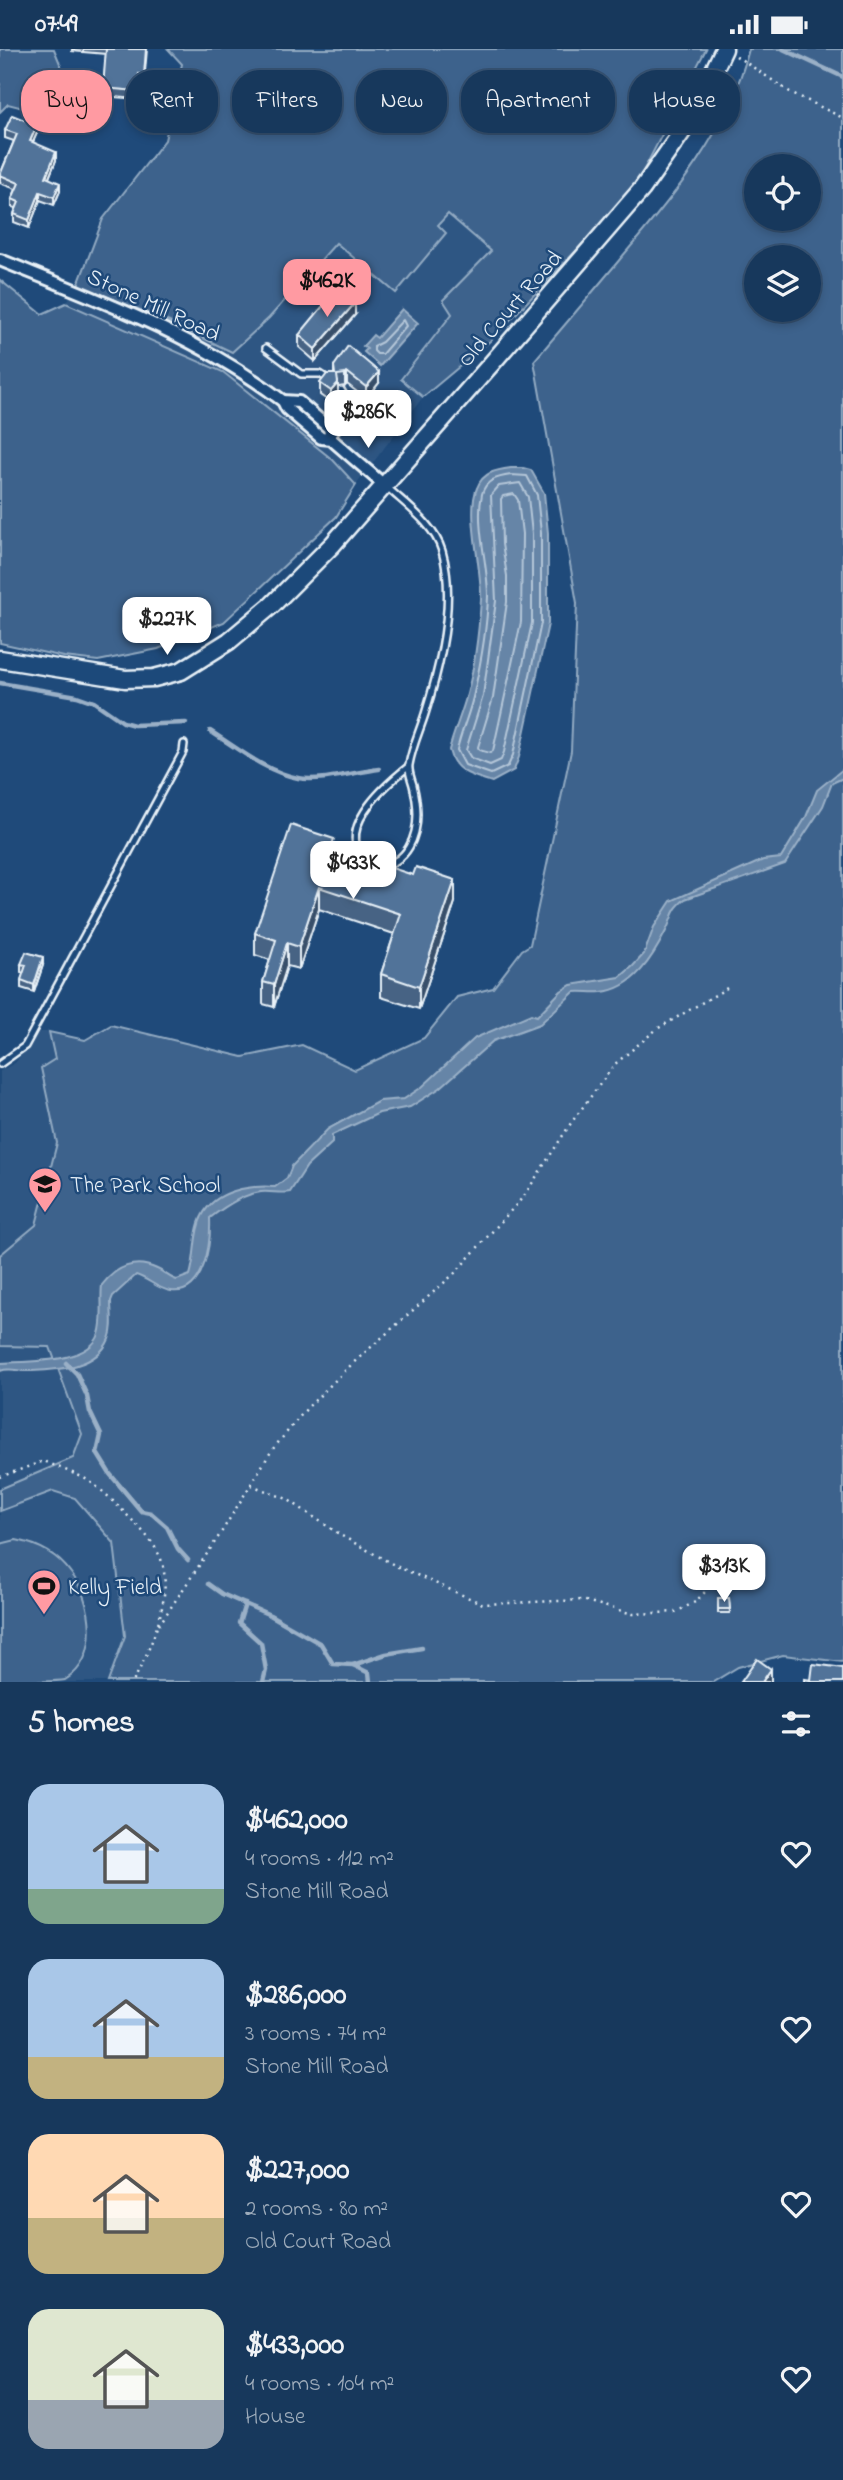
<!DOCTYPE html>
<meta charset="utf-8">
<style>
:root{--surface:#17385c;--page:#203f62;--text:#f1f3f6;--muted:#9eacbb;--line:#365272;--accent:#ff9aa2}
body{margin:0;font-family:"Indie Flower",sans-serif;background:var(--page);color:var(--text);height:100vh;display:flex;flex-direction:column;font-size:26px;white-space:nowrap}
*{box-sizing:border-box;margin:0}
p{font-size:23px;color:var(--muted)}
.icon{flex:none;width:38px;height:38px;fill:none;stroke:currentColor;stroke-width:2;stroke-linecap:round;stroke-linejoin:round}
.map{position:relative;height:1633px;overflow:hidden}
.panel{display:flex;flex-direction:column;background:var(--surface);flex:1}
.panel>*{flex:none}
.guide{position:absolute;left:21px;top:21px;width:802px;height:63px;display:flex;gap:14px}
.controls{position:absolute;left:744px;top:105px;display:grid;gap:14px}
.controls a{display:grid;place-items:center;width:77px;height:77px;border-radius:50%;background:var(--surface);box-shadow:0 4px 10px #0003,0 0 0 2px var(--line);font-size:35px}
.price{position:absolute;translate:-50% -60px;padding:0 16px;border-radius:14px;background:#fff;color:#222;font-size:23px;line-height:46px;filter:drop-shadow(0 2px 4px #0008)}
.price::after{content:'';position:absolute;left:50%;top:42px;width:21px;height:16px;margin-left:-10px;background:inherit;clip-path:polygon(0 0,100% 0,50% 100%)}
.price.current{background:var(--accent);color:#111}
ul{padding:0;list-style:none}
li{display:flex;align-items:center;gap:21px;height:175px;padding:0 28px}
li span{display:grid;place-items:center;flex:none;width:196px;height:140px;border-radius:21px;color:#555}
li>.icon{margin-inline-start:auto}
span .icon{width:84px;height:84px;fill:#fffc;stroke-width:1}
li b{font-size:30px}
h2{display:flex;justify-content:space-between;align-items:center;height:84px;padding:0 28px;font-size:30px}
.pill{padding:0 24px;border-radius:28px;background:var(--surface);box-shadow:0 4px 10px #0003,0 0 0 2px var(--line);font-size:24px;line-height:63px}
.pill.current{background:var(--accent);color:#111}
.status{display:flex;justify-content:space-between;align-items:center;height:49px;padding:0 35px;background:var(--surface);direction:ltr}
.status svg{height:19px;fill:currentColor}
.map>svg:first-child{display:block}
.built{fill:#2e5683}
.green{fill:#3c628c;stroke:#92aac2;stroke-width:2;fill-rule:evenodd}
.water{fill:#6685a7;stroke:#9ab0c7;stroke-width:2}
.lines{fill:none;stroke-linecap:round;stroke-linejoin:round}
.shore{stroke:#b4c6d8;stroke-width:2}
.stream{stroke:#9ab0c7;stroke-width:4.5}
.service-casing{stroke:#e8f1f8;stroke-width:10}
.minor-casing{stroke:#e8f1f8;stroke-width:16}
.secondary-casing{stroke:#e8f1f8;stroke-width:21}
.path{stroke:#e8f1f8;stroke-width:2.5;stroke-dasharray:2 5;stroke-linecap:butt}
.service{stroke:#1f4a7a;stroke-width:5}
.minor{stroke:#1f4a7a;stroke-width:10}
.secondary{stroke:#1f4a7a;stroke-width:16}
.wall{fill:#466384;stroke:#e8f1f8;stroke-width:2}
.shaded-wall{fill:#39506b;stroke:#e8f1f8;stroke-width:2}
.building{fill:#517399;stroke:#e8f1f8;stroke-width:2}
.labels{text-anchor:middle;stroke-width:5;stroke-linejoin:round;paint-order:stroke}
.street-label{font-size:23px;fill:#e8f1f8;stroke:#1f4a7a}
.poi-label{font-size:23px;fill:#e8f1f8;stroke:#1f4a7a;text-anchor:start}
</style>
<div class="status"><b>07:49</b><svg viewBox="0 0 49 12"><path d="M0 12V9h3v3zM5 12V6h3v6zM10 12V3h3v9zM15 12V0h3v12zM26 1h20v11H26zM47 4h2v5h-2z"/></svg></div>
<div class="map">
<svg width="843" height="1633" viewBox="0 0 843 1633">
<rect width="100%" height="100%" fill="#1f4a7a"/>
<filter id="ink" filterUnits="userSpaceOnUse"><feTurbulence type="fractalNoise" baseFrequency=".0143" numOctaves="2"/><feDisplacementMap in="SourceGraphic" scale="14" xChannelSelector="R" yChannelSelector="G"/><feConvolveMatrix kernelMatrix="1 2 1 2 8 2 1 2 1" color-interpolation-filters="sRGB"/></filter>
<g filter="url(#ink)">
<g class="built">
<path d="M448 164 491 202 443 251 452 265 401 330 423 348 356 436 333 411 223 323 66 254 78 236 165 271 232 303 269 269 336 194 438 176Z"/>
<path d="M39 983H49L195 1618 163 1633H0V1022L15 1014Z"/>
</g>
<g class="green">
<path d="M0 0H54L73 46 75 60 55 67 8 55 0 63Z"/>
<path d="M168 0H706L633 142 490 292 423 348 401 330 452 265 443 251 491 202 448 165 438 176 446 184 396 244 336 194 269 269 232 303 165 271 78 236 103 170 165 91 182 15Z"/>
<path d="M749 0H843V1613L783 1606 738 1618 713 1633H108L125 1587 114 1494 75 1449 53 1442 0 1462V1440L73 1409 82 1385 50 1298 0 1297V1206L36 1176 57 1094 41 1019 55 1010 49 983 85 991 111 976 243 1008 302 996 355 1021 424 989 457 948 493 939 522 901 530 896 571 702 577 554 534 312C563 278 592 244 621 209 674 147 729 81 749 0ZM756 117H808V170H756ZM756 208H808V261H756Z"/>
<path d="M0 231 42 265 66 254 223 323 333 411 356 436 336 468 224 573 158 600 98 612 64 608 0 594Z"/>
<path d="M16 1491C38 1495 58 1506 71 1524 93 1552 101 1610 65 1631 53 1633 15 1633 0 1633V1495Z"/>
</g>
<g class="water">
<path d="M402 260 418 274 380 317 364 303 367 300 363 297 373 286 377 289Z"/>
<path d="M511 419H523L531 421 544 444 548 484V575L519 708 514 721 492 733C474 727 454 724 449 701 454 682 462 664 467 645 475 616 479 581 481 550 482 521 466 463 477 439 483 423 496 421 511 419Z"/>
<path d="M843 720V729L832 734 823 757 785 815 685 850C670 863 674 866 666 882 653 908 634 940 601 943 592 944 584 942 574 943L540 975 493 992 440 1039 410 1058 379 1064 332 1086V1094L307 1117 290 1143C280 1145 271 1142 261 1143 243 1145 224 1158 210 1169 211 1193 205 1247 171 1242 157 1240 149 1230 136 1226L113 1247 111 1252C111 1264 114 1279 109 1290 97 1319 58 1321 32 1322 20 1323 11 1318 0 1322V1314C27 1312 89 1315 99 1285 104 1270 100 1251 102 1236 116 1218 135 1209 157 1220 165 1223 169 1229 177 1231L190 1226C196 1208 193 1184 202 1167 215 1141 250 1136 275 1138L287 1129 292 1117 328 1080 379 1052 404 1050 422 1038 475 989 531 965 537 967 561 942 571 936 620 928 633 917 644 905 654 878 671 852 763 811 781 809 806 768 817 741Z"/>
</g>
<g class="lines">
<g class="shore">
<path d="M403 271 406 277 382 305H377L374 302V297L382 293Z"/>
<path d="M511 426 527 427 537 446 541 484V574L513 706 508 717 491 725 465 716 457 701C461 682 470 664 474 644 481 613 487 579 488 547 488 515 475 476 482 445 486 430 498 428 511 426Z"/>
<path d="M520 434 528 448 532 485V574L504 703 501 711 490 716 471 709 466 701 483 647 496 552 491 446 499 437Z"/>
<path d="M514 445 518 451 522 485 521 573 493 702 490 704 479 701 478 698 493 649 507 553V527L502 495 501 450 503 447Z"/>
</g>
<g class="stream">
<path d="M783 0 843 28"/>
<path d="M0 634 77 647 94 653 123 673 134 676 186 674"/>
<path d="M210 682C237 699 266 723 298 729 321 733 356 723 379 720"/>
<path d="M66 1314 77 1325 87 1347 90 1363 101 1386 97 1404 110 1425 141 1462 151 1464 167 1478 178 1500 188 1511"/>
<path d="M208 1535 222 1545 270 1566 321 1595 333 1615 353 1616 369 1624 370 1633"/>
<path d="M245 1555 239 1574 261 1594 266 1621 263 1633"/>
<path d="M353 1616 386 1605 422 1599"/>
</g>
<g class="service-casing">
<g id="service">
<path d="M266 299 301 325H320L329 331"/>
<path d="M333 387C342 372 353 357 341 341"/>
<path d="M370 813C329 786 384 737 408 718"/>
<path d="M379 817C392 816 402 810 409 798 420 779 418 756 413 736 411 729 408 722 409 716 412 698 420 681 425 665 440 618 456 550 442 502 434 475 407 457 387 438"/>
<path d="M0 1015 25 997 183 703 184 695"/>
</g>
</g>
<g class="minor-casing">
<g id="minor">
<path d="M0 211C99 251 198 287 283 352L287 360 321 389 331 390 384 436"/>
<path d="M283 352 299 353 329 379 331 390"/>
</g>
</g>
<g class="secondary-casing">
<path id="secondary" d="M0 610 125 630 154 629 181 622 229 592 272 556 333 495 492 314 642 140 691 70 724 0"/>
</g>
<g class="path">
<path d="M736 7 790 43 843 69"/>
<path d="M0 1428 44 1412C57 1418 71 1423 84 1429 100 1438 115 1454 129 1468 141 1480 154 1493 161 1510 174 1547 150 1601 133 1633"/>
<path d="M251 1436 287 1450 342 1487 396 1517 483 1555 582 1551 633 1565 676 1563 695 1553 705 1543"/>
<path d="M159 1576 219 1487 272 1401 307 1359 352 1315 454 1225 524 1147 571 1074 615 1015 657 980 727 939"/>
</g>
<use href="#service" class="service"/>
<use href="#minor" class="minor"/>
<use href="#secondary" class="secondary"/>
</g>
<g class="wall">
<path d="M72 0H147L144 34 139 33 137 50 103 47 106 5 72 2Z"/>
<path d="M5 81 37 84 32 94 56 111 49 129 60 142 54 156 40 151 29 179 14 173V165L16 159 12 158V150L16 140 0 134V126L14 92 5 89Z"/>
<path d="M355 266 315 312 299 298V286Z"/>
<path d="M334 317 379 334 366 350 347 335 345 337 338 338V346L331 354 320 346V334L334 325Z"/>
<path d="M334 800 455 853 419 960 381 948V925L394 885 319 860 299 920 287 917 274 958 263 955V933L270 911 255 906V884Z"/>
<path d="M21 915 43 916 34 943 21 939V931L24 924 21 923Z"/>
<path d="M718 1549H729L730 1564H718Z"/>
</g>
<g class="shaded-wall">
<path d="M37 76V84L30 100V92Z"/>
<path d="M56 103V111L46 136V128Z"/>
<path d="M60 134V142L54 156V148Z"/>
<path d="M40 143V151L29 179V171Z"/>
<path d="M355 254V266L315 312V300Z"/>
<path d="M347 323V335L345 337V325Z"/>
<path d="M379 323V334L366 350V338Z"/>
<path d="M338 334V346L331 354V342Z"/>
<path d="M455 831V853L419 960V938Z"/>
<path d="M319 838V860L299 920V898Z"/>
<path d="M287 894V917L274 958V936Z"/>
<path d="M43 908V916L34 943V936Z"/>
<path d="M771 1620V1633H762Z"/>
</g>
<g class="building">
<path d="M106 0H146L144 26 139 25 137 42 103 39Z"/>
<path d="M12 66 37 76 30 92 56 103 46 128 60 134 54 148 40 143 29 171 14 165 19 153 12 150 19 134 0 126 17 85 5 81Z"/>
<path d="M337 240 355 254 315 300 299 286Z"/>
<path d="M348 297 379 323 366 338 347 323 345 325 337 326 338 334 331 342 320 334 327 325H335L334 317Z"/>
<path d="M291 776 334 790 331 799 413 826 416 818 455 831 419 938 381 925 401 865 319 838 299 898 287 894 274 936 263 933 276 891 255 884Z"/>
<path d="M26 903 43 908 34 936 21 931 26 916 21 915Z"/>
<path d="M718 1549H729L730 1560H718Z"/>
<path d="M757 1610 771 1620 762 1633H741Z"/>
<path d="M813 1615 843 1619V1633H805V1630L811 1631Z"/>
</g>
</g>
<defs>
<g id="school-pin" transform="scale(1.75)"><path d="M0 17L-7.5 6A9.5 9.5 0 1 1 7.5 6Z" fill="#ff9aa2" stroke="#1f4a7a"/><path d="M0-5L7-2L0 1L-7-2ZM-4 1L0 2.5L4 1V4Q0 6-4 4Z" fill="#111"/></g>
<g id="stadium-pin" transform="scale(1.75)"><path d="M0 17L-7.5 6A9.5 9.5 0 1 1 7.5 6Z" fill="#ff9aa2" stroke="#1f4a7a"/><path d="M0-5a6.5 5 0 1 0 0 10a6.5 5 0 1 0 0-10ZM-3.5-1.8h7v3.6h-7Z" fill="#111"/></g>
</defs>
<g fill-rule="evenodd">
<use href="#school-pin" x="45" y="1135"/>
<use href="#stadium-pin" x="44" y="1537"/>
</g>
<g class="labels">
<g class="street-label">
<text transform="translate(154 255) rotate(25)" y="8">Stone Mill Road</text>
<text transform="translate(509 259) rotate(-49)" y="8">Old Court Road</text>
</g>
<g class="poi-label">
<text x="70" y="1143">The Park School</text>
<text x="68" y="1545">Kelly Field</text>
</g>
</g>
</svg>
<div class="controls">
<a><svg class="icon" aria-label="locate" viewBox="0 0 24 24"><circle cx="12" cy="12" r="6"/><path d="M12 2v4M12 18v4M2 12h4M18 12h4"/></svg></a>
<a><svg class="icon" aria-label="layers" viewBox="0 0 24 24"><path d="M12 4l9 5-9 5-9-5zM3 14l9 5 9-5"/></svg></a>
</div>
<b class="price current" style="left:327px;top:270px">$462K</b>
<b class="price" style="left:368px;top:401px">$286K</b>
<b class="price" style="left:167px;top:608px">$227K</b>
<b class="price" style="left:353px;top:852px">$433K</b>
<b class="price" style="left:724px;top:1555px">$313K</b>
<div class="guide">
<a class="pill current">Buy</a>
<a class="pill">Rent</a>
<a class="pill">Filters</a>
<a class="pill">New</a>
<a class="pill">Apartment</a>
<a class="pill">House</a>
</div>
</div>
<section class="panel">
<h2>5 homes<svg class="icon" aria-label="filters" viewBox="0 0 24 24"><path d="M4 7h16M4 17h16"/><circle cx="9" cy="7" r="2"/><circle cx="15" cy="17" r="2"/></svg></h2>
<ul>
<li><span style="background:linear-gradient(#a9c7e8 75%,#7fa58c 0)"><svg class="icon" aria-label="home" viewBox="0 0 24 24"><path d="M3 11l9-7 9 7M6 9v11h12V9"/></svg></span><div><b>$462,000</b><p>4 rooms · 112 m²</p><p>Stone Mill Road</p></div><svg class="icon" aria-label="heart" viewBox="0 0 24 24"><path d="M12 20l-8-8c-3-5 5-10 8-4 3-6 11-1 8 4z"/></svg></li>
<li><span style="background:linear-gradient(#a9c7e8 70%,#c2b280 0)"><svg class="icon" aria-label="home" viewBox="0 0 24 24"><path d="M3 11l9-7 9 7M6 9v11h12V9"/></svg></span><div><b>$286,000</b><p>3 rooms · 74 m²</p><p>Stone Mill Road</p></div><svg class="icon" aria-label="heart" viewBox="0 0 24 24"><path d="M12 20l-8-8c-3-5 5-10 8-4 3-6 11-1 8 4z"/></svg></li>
<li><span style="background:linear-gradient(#ffd9b3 60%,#c2b280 0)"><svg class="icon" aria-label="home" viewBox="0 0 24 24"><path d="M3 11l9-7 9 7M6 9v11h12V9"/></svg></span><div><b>$227,000</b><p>2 rooms · 80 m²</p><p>Old Court Road</p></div><svg class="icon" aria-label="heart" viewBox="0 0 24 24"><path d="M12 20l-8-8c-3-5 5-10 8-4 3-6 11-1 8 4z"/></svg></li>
<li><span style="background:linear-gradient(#dfe7d0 65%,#9aa5b1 0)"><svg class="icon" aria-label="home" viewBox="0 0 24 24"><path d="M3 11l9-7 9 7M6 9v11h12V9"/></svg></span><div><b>$433,000</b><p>4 rooms · 104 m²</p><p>House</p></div><svg class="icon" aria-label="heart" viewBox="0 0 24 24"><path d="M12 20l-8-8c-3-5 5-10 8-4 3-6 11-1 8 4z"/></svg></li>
</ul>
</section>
